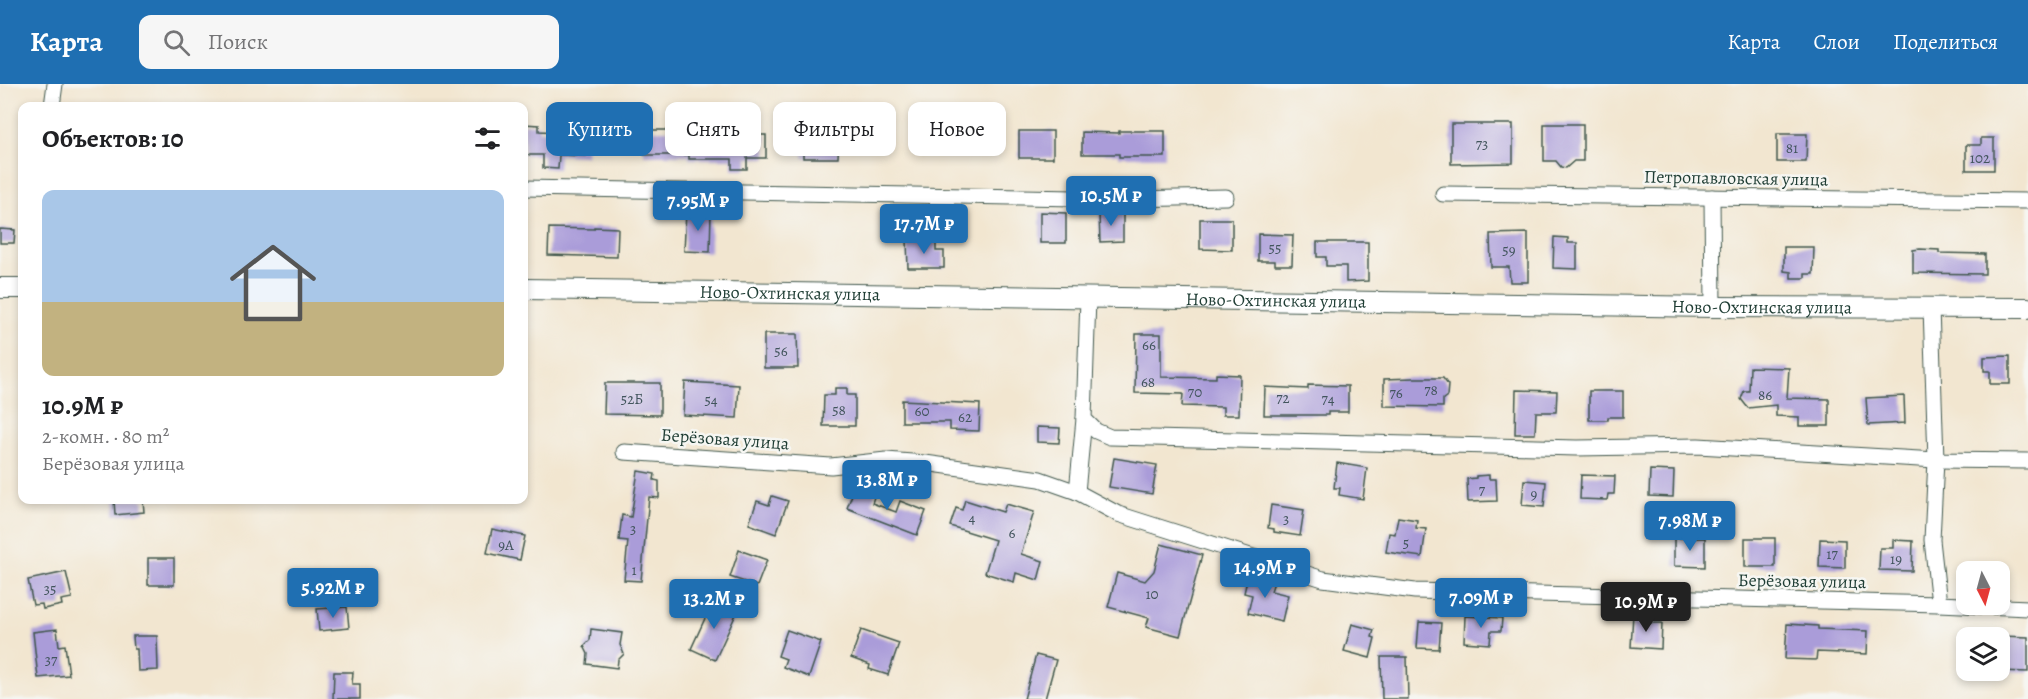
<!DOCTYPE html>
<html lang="ru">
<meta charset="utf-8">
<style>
:root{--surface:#fff;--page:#f6f6f6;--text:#202124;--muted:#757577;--line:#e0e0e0;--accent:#1f6fb2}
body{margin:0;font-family:Alegreya,serif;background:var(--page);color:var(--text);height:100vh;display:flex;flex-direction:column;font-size:22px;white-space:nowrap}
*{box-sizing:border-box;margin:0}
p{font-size:20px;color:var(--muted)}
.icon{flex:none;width:33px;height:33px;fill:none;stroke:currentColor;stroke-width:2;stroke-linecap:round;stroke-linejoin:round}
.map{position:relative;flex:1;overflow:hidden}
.sheet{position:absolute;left:18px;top:18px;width:510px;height:402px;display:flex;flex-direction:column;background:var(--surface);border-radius:12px;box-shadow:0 3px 9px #0003}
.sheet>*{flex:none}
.guide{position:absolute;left:546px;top:18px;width:570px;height:54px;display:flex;gap:12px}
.needle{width:39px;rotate:174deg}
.buttons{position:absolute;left:1956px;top:477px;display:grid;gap:12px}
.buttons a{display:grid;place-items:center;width:54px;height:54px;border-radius:12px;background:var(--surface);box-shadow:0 3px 9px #0003;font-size:30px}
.price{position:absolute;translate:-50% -51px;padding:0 14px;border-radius:6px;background:var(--accent);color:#fff;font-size:20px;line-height:39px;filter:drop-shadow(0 2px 3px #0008)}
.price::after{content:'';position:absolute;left:50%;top:36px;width:18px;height:14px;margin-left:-9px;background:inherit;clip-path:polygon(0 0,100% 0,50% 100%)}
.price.active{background:#222;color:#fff}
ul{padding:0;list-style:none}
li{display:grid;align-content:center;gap:12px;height:318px;padding:0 24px}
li+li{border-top:2px solid var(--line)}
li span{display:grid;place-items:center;height:186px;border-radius:12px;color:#555}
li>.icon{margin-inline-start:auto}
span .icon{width:108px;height:108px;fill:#fffc;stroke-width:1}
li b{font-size:26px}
h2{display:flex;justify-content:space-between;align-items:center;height:72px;padding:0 24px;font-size:26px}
.chip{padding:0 21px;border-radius:12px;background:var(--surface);box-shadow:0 3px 9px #0003;font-size:21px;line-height:54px}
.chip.active{background:var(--accent);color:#fff}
header{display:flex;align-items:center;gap:36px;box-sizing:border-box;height:84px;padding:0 30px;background:var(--accent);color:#fff}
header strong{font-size:28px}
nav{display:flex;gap:33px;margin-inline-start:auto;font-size:21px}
.search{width:420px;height:54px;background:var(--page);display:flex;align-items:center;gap:15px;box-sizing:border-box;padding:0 21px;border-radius:12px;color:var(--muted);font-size:22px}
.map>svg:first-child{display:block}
.building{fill:#aa9cd9}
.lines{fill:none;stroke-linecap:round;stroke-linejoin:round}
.minor-casing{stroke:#3f564b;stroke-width:17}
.tertiary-casing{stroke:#3f564b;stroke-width:22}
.minor{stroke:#fff;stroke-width:15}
.tertiary{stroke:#fff;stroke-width:20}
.labels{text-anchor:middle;stroke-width:5;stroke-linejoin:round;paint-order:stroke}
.number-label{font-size:15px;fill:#42555d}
.street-label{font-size:18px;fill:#1f3d34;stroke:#f6f6f2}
</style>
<header>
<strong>Карта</strong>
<div class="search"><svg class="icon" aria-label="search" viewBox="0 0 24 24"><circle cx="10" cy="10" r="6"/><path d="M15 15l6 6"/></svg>Поиск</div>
<nav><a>Карта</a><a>Слои</a><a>Поделиться</a></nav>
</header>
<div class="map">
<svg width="2028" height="615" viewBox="0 0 2028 615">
<rect width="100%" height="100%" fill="#f6f6f2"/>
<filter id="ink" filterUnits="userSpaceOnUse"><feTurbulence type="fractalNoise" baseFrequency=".0167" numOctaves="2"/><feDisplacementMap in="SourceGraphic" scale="12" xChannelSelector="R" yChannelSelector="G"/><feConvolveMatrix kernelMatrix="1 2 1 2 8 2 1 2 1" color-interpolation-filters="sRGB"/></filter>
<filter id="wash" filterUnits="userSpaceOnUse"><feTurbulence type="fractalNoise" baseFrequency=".008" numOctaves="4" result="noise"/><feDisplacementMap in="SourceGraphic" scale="24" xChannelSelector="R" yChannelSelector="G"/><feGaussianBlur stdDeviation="1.35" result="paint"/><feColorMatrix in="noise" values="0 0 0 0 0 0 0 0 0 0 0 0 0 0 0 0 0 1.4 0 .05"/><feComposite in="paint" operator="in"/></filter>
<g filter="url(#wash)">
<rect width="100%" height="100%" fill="#f2e6d0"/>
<g id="blocks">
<g class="building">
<path d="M567 38H580L588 44 586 72 559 71 558 85 543 84V71H524V40L539 41V47L559 48Z"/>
<path d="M1451 40H1513V79L1451 80Z"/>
<path d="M1544 40H1583V77H1574L1566 84 1561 83 1556 77H1544Z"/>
<path d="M644 46H668V51H766V74H747V85H732V75H689V71H644Z"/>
<rect x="1019" y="47" width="34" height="27"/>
<path d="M1119 47H1165V73H1119V70H1082V48L1119 49Z"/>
<path d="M803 48H839L838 74H803Z"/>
<path d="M1777 50H1807L1806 78H1777Z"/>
<path d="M1981 54H1994V86H1966V61H1981Z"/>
<path d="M686 128H711L710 168 684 167Z"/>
<path d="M1040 128 1066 129V159H1040Z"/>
<path d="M1123 129V157L1100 158 1099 130Z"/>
<path d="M1200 135H1232V166L1200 165Z"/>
<path d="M594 143 618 144 617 173 548 171 549 144 594 145Z"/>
<path d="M0 145 15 146 14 159H0Z"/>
<path d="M1528 149V198H1510L1509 183H1491L1490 150Z"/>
<path d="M1258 150 1293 151 1292 181H1275V177H1258Z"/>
<path d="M1554 153 1568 154V159H1577V185L1553 184Z"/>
<path d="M907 156H936V167H944V184H908Z"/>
<path d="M1317 158H1368V197L1346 198V182H1326V173H1317Z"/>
<path d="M1784 163H1814L1813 190H1805V194H1791V188L1784 187Z"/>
<path d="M1920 165 1939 166V169L1985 170V190L1913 189V166Z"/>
<path d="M764 250H797L798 284H764Z"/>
<path d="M1136 250H1161V293L1216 294V290L1240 291 1239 331H1223V323L1182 322 1183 310 1135 309Z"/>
<path d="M2010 272V300H1990V287H1984V273Z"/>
<path d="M1750 283 1789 284 1787 314 1829 315V342H1799V333L1776 332V321L1748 324 1741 315 1744 307H1749Z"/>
<path d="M1414 294H1443L1448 301 1447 312 1443 315V323L1384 322V295Z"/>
<path d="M685 298 739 301 737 334 683 331Z"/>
<path d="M605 299H660V331L604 330Z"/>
<path d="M1308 301 1348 302V328H1328V331H1264L1265 303 1308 305Z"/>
<path d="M835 304H847V311H855V342H823L824 311H835Z"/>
<path d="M1516 306 1557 307 1556 328H1536L1535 350H1515Z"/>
<path d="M1589 307H1623V333H1608V336H1589Z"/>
<path d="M1904 312 1905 339 1868 341 1866 314Z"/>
<path d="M902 316 980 320 979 347 950 346V338H902Z"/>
<path d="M1037 343 1060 344 1059 359 1037 358Z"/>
<path d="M1114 374 1157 381 1152 410 1109 403Z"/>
<path d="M1337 379 1367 384 1363 415 1339 411 1340 404H1334Z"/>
<path d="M1650 386 1674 387 1673 413 1649 412Z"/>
<path d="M638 387 655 390 654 396 659 397V414L649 413 641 497 624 496 628 457 619 456 622 431 631 433Z"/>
<path d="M1489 391V395H1496L1497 417 1468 418 1467 395 1476 394V392Z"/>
<path d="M1581 391 1615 392 1614 410H1608L1607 416 1580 415Z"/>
<path d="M1524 396 1546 398 1544 423 1522 421Z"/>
<path d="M856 400 876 407 872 419 896 428 900 417 926 427 917 451 847 424Z"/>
<path d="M772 412 788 417 776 450 749 440 757 417 769 421Z"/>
<path d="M114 416H143L144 428 115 431Z"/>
<path d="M965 416 1003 428 1006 420 1034 428 1021 470 1043 477 1038 496 1016 489 1014 498 985 489 995 456 950 442 956 424 962 426Z"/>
<path d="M1271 421 1304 426 1300 452 1274 448V445L1268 444Z"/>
<path d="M1398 433 1417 436 1416 444 1426 445 1422 473 1386 468 1389 449 1395 450Z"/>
<path d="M492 445 525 452 520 476 487 469Z"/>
<path d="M1674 454H1705V483L1674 482Z"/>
<rect x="1745" y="454" width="30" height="29"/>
<path d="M1820 455 1845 456V484L1819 483Z"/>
<path d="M1893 456 1913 457 1912 487 1879 486 1880 464H1893Z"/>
<path d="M1161 460 1202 471 1180 552 1146 543 1149 534 1108 523 1117 489 1145 497 1154 487Z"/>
<path d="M739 466 767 476 757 502 730 493Z"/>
<rect x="148" y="474" width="26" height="27"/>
<path d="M66 488 72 514 61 516 62 521 43 525 42 520 33 521 28 496Z"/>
<path d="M1248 492 1274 498 1271 507 1288 511 1282 537 1248 529 1252 511 1244 509Z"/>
<path d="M713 517 737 528 715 576 691 565Z"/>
<path d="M347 523 349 544 319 547 317 525Z"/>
<path d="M1633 530 1650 531 1649 539H1662L1661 565 1631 563Z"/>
<path d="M1465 532 1502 534 1501 547H1491L1490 560 1464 558Z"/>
<path d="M1419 538 1441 539 1439 565 1417 564Z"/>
<path d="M1352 540 1374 546 1372 553 1375 554 1370 574 1344 567Z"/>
<path d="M1787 540 1818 542V545L1868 547 1867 570 1817 568 1816 576 1785 575Z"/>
<path d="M57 545 59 562 65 561 69 591 38 594 33 548Z"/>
<path d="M591 545 622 549 620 561 624 570 618 576 617 584 587 580 588 570 584 562 590 556Z"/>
<path d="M787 546 821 558 809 593 783 583 786 575 778 572Z"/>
<path d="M861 546 899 559 888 591 869 585 870 581 851 574Z"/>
<path d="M133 552H157L158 586 138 587 137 565H134Z"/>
<path d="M2000 552 2028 553V588L2000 587Z"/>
<path d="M1036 571 1056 576 1045 615H1024Z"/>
<path d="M1381 573H1407L1408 615H1382Z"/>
<path d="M334 588H353L352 600H360V615H333Z"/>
</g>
</g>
</g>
<g filter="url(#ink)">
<use href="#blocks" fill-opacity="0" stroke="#3f564b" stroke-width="1.5"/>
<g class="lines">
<g class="minor-casing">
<g id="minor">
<path d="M52 22 55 0"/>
<path d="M524 104 1128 115 1226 113"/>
<path d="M1443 110 2028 117"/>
<path d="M1712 113 1713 223"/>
<path d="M1088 214 1084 335 1096 347 1110 353 1577 364 1698 362 1936 376 2028 377"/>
<path d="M1931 223 1936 376 1932 456 1939 520"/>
<path d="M624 368 831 382 886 376 925 379 1040 395 1077 408 1118 430 1323 495 1415 507 1939 520 2028 524"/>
<path d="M1077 408 1084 335"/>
</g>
</g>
<g class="tertiary-casing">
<g id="tertiary">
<path d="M0 204H22"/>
<path id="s1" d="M524 205 1713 223 2028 224"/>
</g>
</g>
<use href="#minor" class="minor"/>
<use href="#tertiary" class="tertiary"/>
</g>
</g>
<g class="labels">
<g class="number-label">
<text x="1482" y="65">73</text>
<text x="1792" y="69">81</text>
<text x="1980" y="79">102</text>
<text x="1275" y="169">55</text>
<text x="1509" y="171">59</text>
<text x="1149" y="266">66</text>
<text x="781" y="272">56</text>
<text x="1148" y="303">68</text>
<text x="1431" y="311">78</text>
<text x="1195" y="313">70</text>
<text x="1396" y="314">76</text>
<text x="1765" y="316">86</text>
<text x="1283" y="319">72</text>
<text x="632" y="320">52Б</text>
<text x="1328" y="320">74</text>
<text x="711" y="321">54</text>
<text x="839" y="331">58</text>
<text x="922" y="332">60</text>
<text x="965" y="338">62</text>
<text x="1482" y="411">7</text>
<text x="1534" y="415">9</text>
<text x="972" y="439">4</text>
<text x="1286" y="440">3</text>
<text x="633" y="450">3</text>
<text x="1012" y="454">6</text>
<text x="1406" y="464">5</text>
<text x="506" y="466">9А</text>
<text x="1832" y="475">17</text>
<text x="1896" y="480">19</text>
<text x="634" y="491">1</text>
<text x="50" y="510">35</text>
<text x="1152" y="515">10</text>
<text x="51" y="581">37</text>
</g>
<g class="street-label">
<text transform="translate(1736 94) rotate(1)" y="6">Петропавловская улица</text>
<text dy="6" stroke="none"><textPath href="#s1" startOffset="266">Ново-Охтинская улица</textPath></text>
<text dy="6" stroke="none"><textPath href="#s1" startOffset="752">Ново-Охтинская улица</textPath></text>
<text dy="6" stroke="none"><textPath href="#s1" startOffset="1238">Ново-Охтинская улица</textPath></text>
<text transform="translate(725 355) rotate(4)" y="6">Берёзовая улица</text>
<text transform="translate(1802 497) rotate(1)" y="6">Берёзовая улица</text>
</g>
</g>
</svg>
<div class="buttons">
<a><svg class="needle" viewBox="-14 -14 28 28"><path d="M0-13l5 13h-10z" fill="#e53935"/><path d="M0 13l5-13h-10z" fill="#757577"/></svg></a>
<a><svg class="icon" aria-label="layers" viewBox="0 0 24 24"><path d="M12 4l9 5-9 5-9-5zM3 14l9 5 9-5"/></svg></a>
</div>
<b class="price" style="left:1111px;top:143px">10.5M ₽</b>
<b class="price" style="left:698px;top:148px">7.95M ₽</b>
<b class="price" style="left:924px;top:171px">17.7M ₽</b>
<b class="price" style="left:887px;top:427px">13.8M ₽</b>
<b class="price" style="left:1690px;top:468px">7.98M ₽</b>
<b class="price" style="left:1265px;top:515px">14.9M ₽</b>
<b class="price" style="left:333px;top:535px">5.92M ₽</b>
<b class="price" style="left:1481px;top:545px">7.09M ₽</b>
<b class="price" style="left:714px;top:546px">13.2M ₽</b>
<b class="price active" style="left:1646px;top:549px">10.9M ₽</b>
<div class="guide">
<a class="chip active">Купить</a>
<a class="chip">Снять</a>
<a class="chip">Фильтры</a>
<a class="chip">Новое</a>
</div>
<section class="sheet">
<h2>Объектов: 10<svg class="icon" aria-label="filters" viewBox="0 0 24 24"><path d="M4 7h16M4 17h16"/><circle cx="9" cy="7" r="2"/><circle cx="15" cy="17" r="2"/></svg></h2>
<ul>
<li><span style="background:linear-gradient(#a9c7e8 60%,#c2b280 0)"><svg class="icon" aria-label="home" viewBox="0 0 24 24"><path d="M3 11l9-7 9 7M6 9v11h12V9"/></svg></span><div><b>10.9M ₽</b><p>2-комн. · 80 m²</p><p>Берёзовая улица</p></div></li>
</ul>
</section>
</div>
